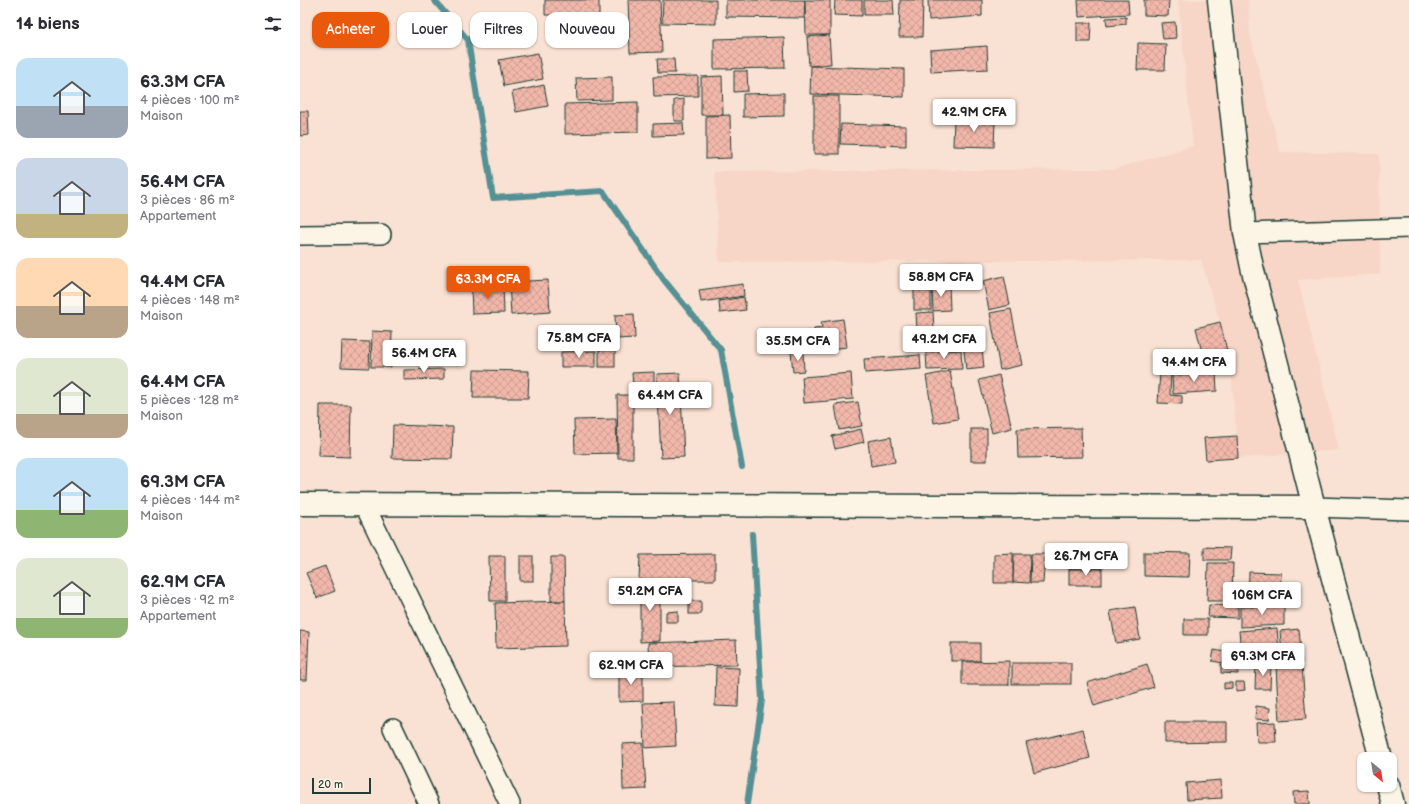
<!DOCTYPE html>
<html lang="fr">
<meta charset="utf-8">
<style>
:root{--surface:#fff;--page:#f2f2f3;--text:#2b2b33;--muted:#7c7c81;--accent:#ea580c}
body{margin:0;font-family:"Balsamiq Sans",sans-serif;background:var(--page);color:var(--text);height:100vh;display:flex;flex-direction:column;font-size:15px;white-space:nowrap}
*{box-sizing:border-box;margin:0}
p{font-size:13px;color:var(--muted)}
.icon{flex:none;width:22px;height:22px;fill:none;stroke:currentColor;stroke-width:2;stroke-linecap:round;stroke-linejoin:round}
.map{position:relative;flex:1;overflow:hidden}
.drawer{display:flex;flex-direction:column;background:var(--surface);width:300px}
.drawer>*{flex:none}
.hud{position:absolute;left:12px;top:12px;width:380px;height:36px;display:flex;gap:8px}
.needle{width:26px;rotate:150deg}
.controls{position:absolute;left:1057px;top:752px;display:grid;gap:8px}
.controls a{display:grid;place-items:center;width:40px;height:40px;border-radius:8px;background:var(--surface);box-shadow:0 1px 3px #0004;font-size:20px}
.scale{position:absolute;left:12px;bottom:10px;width:59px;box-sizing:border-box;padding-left:4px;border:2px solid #1f3d34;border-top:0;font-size:11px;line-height:14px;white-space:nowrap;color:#1f3d34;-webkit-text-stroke:3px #fcf5e5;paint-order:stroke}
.price{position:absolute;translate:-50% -34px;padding:0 9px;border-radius:4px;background:#fff;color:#222;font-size:13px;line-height:26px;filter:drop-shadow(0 1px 2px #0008)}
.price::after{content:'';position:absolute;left:50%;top:24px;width:12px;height:9px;margin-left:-6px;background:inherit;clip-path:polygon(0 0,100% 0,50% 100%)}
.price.selected{background:var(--accent);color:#fff}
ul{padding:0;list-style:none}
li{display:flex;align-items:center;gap:12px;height:100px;padding:0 16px}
li span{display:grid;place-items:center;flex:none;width:112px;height:80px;border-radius:12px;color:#555}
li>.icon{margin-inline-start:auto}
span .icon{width:48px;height:48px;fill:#fffc;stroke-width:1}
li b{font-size:17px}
h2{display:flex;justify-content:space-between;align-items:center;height:48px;padding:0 16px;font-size:17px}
.tag{padding:0 14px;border-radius:12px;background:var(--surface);box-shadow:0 1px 3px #0004;font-size:14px;line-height:36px}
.tag.selected{background:var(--accent);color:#fff}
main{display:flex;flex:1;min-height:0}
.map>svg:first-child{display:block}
.built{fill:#f7d5c7}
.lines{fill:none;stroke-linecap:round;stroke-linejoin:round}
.stream{stroke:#559095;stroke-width:6}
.building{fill:url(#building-cross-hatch);stroke:#1f3d34}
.street-casing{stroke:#1f3d34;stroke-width:22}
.secondary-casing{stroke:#1f3d34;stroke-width:25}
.street{stroke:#fcf5e5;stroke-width:19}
.secondary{stroke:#fcf5e5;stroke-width:22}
</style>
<main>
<section class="drawer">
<h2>14 biens<svg class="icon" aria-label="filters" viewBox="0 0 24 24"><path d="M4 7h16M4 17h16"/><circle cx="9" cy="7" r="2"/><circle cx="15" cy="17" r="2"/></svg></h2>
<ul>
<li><span style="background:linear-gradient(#bfe0f5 60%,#9aa5b1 0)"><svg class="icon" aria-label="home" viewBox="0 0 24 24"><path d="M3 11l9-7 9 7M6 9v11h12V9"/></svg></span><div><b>63.3M CFA</b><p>4 pièces · 100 m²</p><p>Maison</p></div></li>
<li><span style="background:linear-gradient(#c9d6e8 70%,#c2b280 0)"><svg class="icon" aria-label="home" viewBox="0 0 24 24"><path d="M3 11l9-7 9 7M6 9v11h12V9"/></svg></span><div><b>56.4M CFA</b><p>3 pièces · 86 m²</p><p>Appartement</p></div></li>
<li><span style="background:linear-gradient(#ffd9b3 60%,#b9a48a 0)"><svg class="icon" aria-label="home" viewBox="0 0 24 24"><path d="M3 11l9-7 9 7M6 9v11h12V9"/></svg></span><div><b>94.4M CFA</b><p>4 pièces · 148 m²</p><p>Maison</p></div></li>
<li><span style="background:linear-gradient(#dfe7d0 70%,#b9a48a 0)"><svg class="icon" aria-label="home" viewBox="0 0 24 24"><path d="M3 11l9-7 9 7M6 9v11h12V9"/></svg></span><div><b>64.4M CFA</b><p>5 pièces · 128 m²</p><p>Maison</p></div></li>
<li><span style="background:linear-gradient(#bfe0f5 65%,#8fb573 0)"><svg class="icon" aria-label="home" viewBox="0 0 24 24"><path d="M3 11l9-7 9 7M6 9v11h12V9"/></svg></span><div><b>69.3M CFA</b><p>4 pièces · 144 m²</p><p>Maison</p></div></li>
<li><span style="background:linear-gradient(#dfe7d0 75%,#8fb573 0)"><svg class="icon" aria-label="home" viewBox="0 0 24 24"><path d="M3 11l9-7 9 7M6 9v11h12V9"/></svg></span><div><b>62.9M CFA</b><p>3 pièces · 92 m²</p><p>Appartement</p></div></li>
</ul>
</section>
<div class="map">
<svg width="1109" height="804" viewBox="0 0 1109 804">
<defs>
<pattern id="building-cross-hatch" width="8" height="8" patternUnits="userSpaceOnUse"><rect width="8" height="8" fill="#f1b7aa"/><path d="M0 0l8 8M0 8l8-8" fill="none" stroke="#ce9e93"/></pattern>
</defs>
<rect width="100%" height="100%" fill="#f9e2d3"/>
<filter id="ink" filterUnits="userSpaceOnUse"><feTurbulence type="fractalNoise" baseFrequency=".025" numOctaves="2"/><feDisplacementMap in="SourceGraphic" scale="8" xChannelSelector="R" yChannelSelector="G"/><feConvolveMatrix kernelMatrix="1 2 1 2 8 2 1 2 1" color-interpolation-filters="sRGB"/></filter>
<g filter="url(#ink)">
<path class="built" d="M878 0H948L950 35 980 152 1079 154 1080 274 998 280 1039 450 938 458 931 367 920 322 901 260 419 262 415 172 814 169 893 146Z"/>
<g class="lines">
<g class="stream">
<path d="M134 0 168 40 193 198 303 191 364 280 421 350 442 467"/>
<path d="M447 804 462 700 452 534"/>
</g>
</g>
<g class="building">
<path d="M245 0H299V16L245 15Z"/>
<path d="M328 0H360L362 52 330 53Z"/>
<path d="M363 0H416V24L362 23Z"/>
<path d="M426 0H505L504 18 426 17Z"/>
<path d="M505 0H530V35H506Z"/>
<path d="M535 0H562V16L534 15Z"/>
<path d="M564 0H593L594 15H564Z"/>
<path d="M600 0H623L622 37H599Z"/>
<path d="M628 0H682V16L629 20Z"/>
<path d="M778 0H828L829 14 779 17Z"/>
<path d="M844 0H869L868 16 844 15Z"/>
<path d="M826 17V24L807 26 806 18Z"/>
<path d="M875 22 876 38 863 39 861 23Z"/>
<path d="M777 23H791L790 42H777Z"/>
<path d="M529 35 531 64 509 66 507 37Z"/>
<path d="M484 37 485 68 414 69V39Z"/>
<path d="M838 43 866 44 865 70H837Z"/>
<path d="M687 46 688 69 631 72 630 50Z"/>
<path d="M238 53 243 79 204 86 199 60Z"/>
<path d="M357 59H374L375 73H358Z"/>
<path d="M511 66 604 69V97L510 94Z"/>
<path d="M434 71H447L448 91 434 92Z"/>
<path d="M398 76V96L354 97 353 77Z"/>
<path d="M422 76 423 115H401V77Z"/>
<path d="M312 77V100L277 101 276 78Z"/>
<path d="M244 85 248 106 216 112 212 92Z"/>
<path d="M484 93V116L443 117V94Z"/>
<rect x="514" y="96" width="25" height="58"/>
<path d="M384 99V121H374V100Z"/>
<path d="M338 102V132L265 134V104Z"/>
<path d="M0 111H8L9 135 0 136Z"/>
<path d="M430 115 431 158 406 159V116Z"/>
<path d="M654 119 695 121 694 147 653 146Z"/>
<path d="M383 123 384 135 353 136V124Z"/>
<path d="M541 124 606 126V146L540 144Z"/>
<path d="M704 276 710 305 689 310 683 281Z"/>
<path d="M248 280 250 312 211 315 209 282Z"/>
<path d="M443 284 444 296 401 302 399 290Z"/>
<path d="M649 284 650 310 633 311 632 285Z"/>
<path d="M203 285 204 313 172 314 171 286Z"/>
<rect x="614" y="285" width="17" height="25"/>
<path d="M444 297 446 310 420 313 419 301Z"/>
<path d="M711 309 722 365 700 370 690 313Z"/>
<path d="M633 312 635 346 618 348 616 313Z"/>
<path d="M334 314 335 338 316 339 315 315Z"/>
<path d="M543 319 547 347 522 350 521 342 515 343 514 329 522 328 521 322Z"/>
<path d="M920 322 931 367 907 372 896 328Z"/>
<path d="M72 331 92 332 91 367H71Z"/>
<path d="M42 341 70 342 69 368 41 367Z"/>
<path d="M682 348 684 368 666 370 664 350Z"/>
<rect x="299" y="350" width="16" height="17"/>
<path d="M661 350 662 369 627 370 626 352Z"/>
<path d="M296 351V367H261V352Z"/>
<path d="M491 352H503L504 371 493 372Z"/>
<path d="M620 355 621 369 565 373 564 359Z"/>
<path d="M144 369V379L104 380V370Z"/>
<path d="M174 370 229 371 228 398H173Z"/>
<path d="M650 371 658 419 634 423 626 376Z"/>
<path d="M354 372V384L333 385 332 373Z"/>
<path d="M860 372H871L870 395 882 396V404L858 403Z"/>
<path d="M380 373 384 457 361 458 357 374Z"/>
<path d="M551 373 553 399 504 403 502 377Z"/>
<path d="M916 373 917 391 873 394 872 375Z"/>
<path d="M699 375 712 428 692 433 679 380Z"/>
<path d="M317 395H333V458H318Z"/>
<path d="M558 402 562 426 539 430 535 405Z"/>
<path d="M20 405H51L50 457 19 456Z"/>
<path d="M316 419 317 453 275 454 274 420Z"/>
<path d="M93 425 153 427 152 459 92 458Z"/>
<path d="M781 428 782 457 718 458 717 429Z"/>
<path d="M561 429 564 442 535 449 532 436Z"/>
<rect x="671" y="429" width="16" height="32"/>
<path d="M937 436 938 458 906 460 904 438Z"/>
<path d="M591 437 595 462 571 466 568 441Z"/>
<path d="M904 547 931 548 930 560H904Z"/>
<rect x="768" y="552" width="35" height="16"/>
<path d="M844 552 890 553 889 577 844 576Z"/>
<path d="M713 553V583H694V554Z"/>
<path d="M415 554V580H339L340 555Z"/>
<path d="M714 554H730L729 583 713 582Z"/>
<path d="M731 554H745L743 583H730Z"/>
<path d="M189 556H205V601H190Z"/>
<rect x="220" y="556" width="13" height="25"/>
<path d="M251 557H264L265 601H251Z"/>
<path d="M908 563H933L932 601H907Z"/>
<path d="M25 566 35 591 17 598 6 573Z"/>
<rect x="769" y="569" width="33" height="16"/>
<path d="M949 572 981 573 980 605 948 604Z"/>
<path d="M360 581V641L340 642V582Z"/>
<path d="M265 601 266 646 196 648 195 603Z"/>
<rect x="389" y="601" width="12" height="13"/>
<path d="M909 605 938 606V618L908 617Z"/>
<path d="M984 606V625L940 627V607Z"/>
<path d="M835 607 840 639 816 643 810 611Z"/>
<path d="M378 611V622H366V612Z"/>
<rect x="884" y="619" width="24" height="16"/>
<path d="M977 628 980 662 942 664 939 631Z"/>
<path d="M999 629 1002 663 983 664 980 631Z"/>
<path d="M0 631 9 632 7 680H0Z"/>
<path d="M436 640 437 665 349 667 348 643Z"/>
<rect x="651" y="643" width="29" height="18"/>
<path d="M914 650 925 652 923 663 912 661Z"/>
<path d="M709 661V685H662V662Z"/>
<rect x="712" y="663" width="59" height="21"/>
<path d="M847 664 854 687 794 706 787 683Z"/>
<path d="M921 664 938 665V674L921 673Z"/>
<path d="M956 664 971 665 970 689H955Z"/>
<path d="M1002 665 1006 719 979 721 976 667Z"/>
<path d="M416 667 439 668 438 707 415 706Z"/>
<path d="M343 669V701L319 702V670Z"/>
<path d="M936 682H944L945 690 936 691Z"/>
<path d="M924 683H932V688L924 689Z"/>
<path d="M374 702 376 746 345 748 343 703Z"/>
<path d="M956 706 970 708 969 720 955 719Z"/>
<path d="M865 722H927V742L865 743Z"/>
<path d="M975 722 976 742H957L956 723Z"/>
<path d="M783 729 790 758 734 773 726 743Z"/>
<path d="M343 743 346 789 323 790 322 744Z"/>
<path d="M921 780 922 798 887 800 886 783Z"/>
<path d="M1009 791 1010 804H994L993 792Z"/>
</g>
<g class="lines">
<g class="street-casing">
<g id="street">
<path d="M945 233 1109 228"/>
<path d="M0 235 81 234"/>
<path d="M64 504 210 804"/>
<path d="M1014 507 1109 510"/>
<path d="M93 728 129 804"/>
</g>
</g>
<g class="secondary-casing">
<g id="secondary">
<path d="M919 0 945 233 952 267 1014 507 1081 759"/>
<path d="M0 504 1014 507"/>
<path d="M1088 785 1093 804"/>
</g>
</g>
<use href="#street" class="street"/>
<use href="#secondary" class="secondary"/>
</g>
</g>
</svg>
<div class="controls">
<a><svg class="needle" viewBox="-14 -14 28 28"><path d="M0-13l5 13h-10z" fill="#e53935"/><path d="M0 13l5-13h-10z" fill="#7c7c81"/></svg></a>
</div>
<div class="scale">20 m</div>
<b class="price" style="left:674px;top:133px">42.9M CFA</b>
<b class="price" style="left:641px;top:298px">58.8M CFA</b>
<b class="price selected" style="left:188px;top:300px">63.3M CFA</b>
<b class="price" style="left:279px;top:359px">75.8M CFA</b>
<b class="price" style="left:644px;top:360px">49.2M CFA</b>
<b class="price" style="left:498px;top:362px">35.5M CFA</b>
<b class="price" style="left:124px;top:374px">56.4M CFA</b>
<b class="price" style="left:894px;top:383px">94.4M CFA</b>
<b class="price" style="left:370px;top:416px">64.4M CFA</b>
<b class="price" style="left:786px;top:577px">26.7M CFA</b>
<b class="price" style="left:350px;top:612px">59.2M CFA</b>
<b class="price" style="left:962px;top:616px">106M CFA</b>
<b class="price" style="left:963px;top:677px">69.3M CFA</b>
<b class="price" style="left:331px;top:686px">62.9M CFA</b>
<div class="hud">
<a class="tag selected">Acheter</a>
<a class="tag">Louer</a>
<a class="tag">Filtres</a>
<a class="tag">Nouveau</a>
</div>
</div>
</main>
